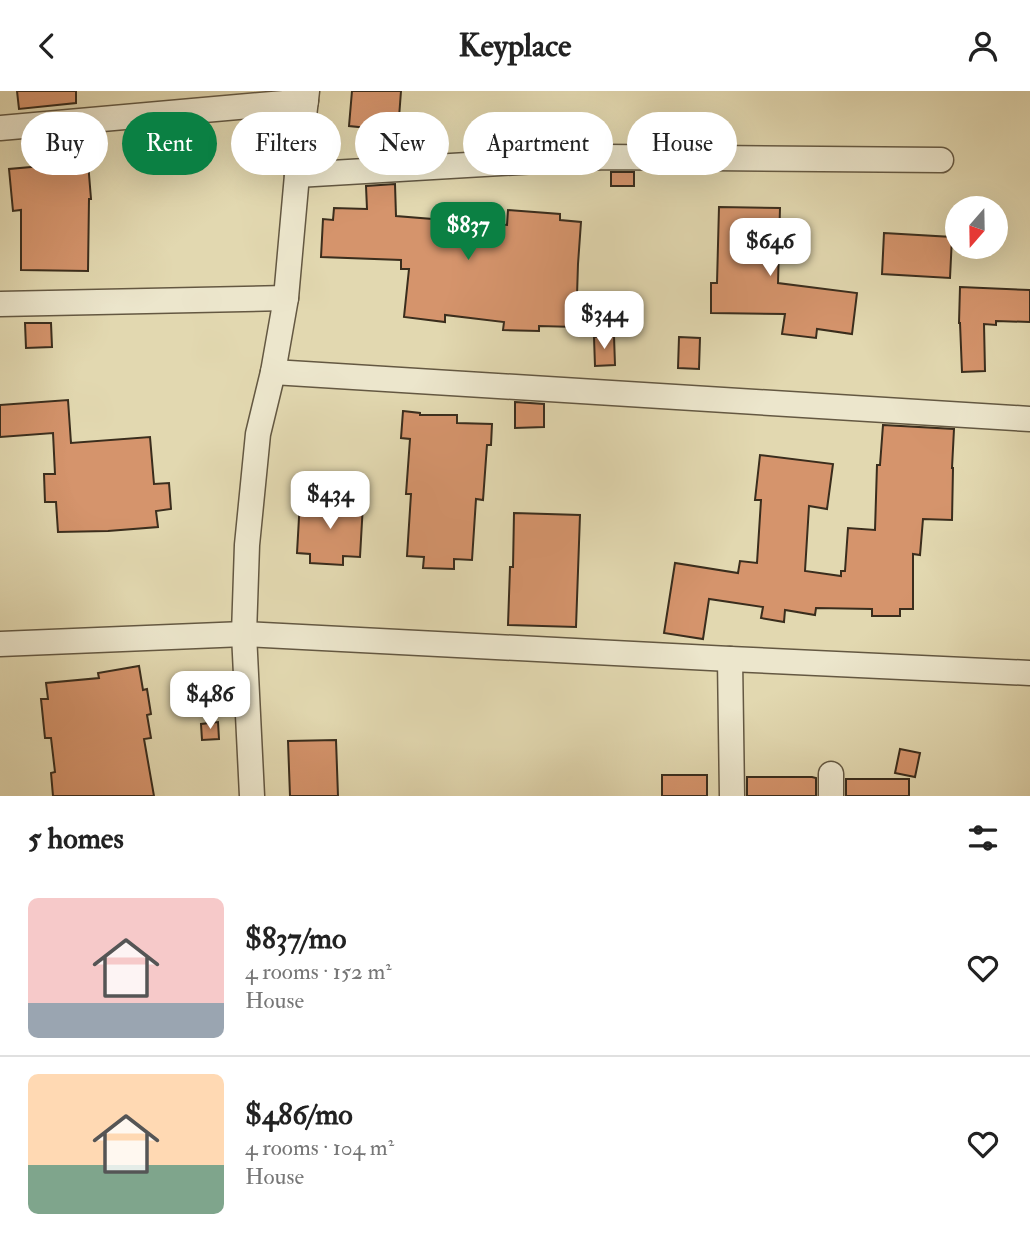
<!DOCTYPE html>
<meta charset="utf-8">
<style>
:root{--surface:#fff;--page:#f6f6f6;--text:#222;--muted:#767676;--line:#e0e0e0;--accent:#0b8043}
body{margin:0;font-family:"IM FELL Double Pica",serif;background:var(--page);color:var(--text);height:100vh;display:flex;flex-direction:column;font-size:26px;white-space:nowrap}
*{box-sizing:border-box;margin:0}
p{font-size:23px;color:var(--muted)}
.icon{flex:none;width:38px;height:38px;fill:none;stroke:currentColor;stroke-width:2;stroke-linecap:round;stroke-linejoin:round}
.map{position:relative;height:705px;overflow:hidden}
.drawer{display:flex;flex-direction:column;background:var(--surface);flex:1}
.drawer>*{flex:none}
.hud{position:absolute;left:21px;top:21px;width:989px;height:63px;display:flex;gap:14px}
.needle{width:46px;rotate:200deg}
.fabs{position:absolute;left:945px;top:105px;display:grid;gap:14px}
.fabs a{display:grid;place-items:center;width:63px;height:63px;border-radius:50%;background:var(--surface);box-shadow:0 7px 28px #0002;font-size:35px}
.price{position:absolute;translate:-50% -60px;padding:0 16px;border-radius:14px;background:#fff;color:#222;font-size:23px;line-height:46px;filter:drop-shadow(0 2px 4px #0008)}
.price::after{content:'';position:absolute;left:50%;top:42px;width:21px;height:16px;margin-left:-10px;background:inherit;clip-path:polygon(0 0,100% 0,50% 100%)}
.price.on{background:var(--accent);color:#fff}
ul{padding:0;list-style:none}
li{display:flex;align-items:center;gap:21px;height:175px;padding:0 28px}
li+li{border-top:2px solid var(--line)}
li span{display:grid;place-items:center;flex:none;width:196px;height:140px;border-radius:10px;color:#555}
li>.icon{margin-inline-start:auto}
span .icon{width:84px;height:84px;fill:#fffc;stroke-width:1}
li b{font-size:30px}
h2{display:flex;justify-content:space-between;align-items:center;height:84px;padding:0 28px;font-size:30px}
.chip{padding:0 24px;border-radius:32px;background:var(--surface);box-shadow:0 7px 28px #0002;font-size:24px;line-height:63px}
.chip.on{background:var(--accent);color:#fff}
header{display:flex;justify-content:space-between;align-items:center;height:91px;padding:0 28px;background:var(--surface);font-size:32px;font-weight:800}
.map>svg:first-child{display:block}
.building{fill:#d5946c;stroke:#3a2d1d;stroke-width:2}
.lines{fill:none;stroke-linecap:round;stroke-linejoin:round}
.minor-casing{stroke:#645842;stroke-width:27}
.minor{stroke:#ece6cc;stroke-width:24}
</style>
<header><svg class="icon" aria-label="back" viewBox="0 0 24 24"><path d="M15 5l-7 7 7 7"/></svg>Keyplace<svg class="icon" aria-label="person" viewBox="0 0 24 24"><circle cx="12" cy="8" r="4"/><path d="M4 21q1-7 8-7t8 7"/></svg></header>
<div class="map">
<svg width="1030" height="705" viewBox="0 0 1030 705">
<rect width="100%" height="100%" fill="#e2d8b0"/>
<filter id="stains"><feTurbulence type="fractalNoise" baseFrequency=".00286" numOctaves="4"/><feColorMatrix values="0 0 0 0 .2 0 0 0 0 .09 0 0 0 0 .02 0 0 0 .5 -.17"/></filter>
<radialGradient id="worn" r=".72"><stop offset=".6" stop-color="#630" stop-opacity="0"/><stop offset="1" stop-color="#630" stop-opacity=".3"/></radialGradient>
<g class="building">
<path d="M17 0H76V12L19 18Z"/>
<path d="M352 0H401L398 40 349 35Z"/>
<path d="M88 71 91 108H89L88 180 21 179V119L13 120 9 78Z"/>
<rect x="611" y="81" width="23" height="14"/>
<path d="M395 93 396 125 507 134 508 119 560 123V129L581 131 578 173 576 236 539 235V240L503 239 504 231 445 224V231L404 226 409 178H401V169L321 166 323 128 333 129 334 117 367 118 366 95Z"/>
<path d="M719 116 780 117 778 192 857 202 852 243 817 238 816 247 782 243 785 223 711 222V192H717Z"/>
<path d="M884 142 952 146 950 187 882 183Z"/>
<path d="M960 196 1030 199V231L996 230V234L984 233 985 280 962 281 960 232H959Z"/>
<path d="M25 232H51L52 256 26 257Z"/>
<path d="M614 245 615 274 595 275 594 246Z"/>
<path d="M679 246 700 247 699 278 678 277Z"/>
<path d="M68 309 71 352 150 346 154 393 169 392 171 418 156 420 158 436 108 440 58 441 56 411H45L44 383H55L53 342 0 346V314Z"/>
<path d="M515 311 544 313V336L515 337Z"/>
<path d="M403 320 420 322V324H457V332L492 333 491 354H487L483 409 476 408 472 469 454 468V478L423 477 424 466 407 465 411 403H406L410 348 401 347Z"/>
<path d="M883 334 954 338 952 377H953L952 429 923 428 920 464 913 463V518H900V525H872V518L816 517 815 524 785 519 784 531 761 527 763 516 709 508 703 548 664 542 675 472 738 482 740 470 757 472 761 409H755L760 364 833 373 827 418 809 415 805 480 841 485V480H845L848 437 875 439 877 374H880Z"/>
<path d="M300 409 363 413 360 466 343 465V474L310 472V463L297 462Z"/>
<path d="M514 422 580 424 576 536 508 534 510 476H513Z"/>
<path d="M139 575 143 599 147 598 151 623 147 624 151 647 144 648 154 705H53L51 682 55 681 51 647H45L41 608H48L46 592 99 587 98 582Z"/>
<path d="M218 631 219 648 202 649 201 633Z"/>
<path d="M336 649 338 705H290L288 650Z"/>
<path d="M900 658 920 662 915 686 895 682Z"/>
<rect x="662" y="684" width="45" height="21"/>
<path d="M747 686H812L816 687V705H747Z"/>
<rect x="846" y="688" width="63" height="17"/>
</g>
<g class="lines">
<g class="minor-casing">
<g id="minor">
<path d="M0 37 306 10"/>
<path d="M297 84 605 66 941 69"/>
<path d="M0 213 286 207"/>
<path d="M273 281 1030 328"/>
<path d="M0 553 244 543 730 568 1030 582"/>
<path d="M730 568 732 705"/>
<path d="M252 705 244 543 247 454 258 343 273 281 286 207 297 84 307 0"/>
<path d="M831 705V683"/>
</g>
</g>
<use href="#minor" class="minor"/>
</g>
<rect width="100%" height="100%" filter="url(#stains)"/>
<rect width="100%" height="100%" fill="url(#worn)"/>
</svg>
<div class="fabs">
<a><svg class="needle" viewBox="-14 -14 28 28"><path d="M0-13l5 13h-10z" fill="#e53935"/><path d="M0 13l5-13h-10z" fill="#767676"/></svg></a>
</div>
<b class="price on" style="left:468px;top:171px">$837</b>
<b class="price" style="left:770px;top:187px">$646</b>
<b class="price" style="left:604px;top:260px">$344</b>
<b class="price" style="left:330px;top:440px">$434</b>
<b class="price" style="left:210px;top:640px">$486</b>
<div class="hud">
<a class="chip">Buy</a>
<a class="chip on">Rent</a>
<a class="chip">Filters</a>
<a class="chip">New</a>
<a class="chip">Apartment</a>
<a class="chip">House</a>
</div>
</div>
<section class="drawer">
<h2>5 homes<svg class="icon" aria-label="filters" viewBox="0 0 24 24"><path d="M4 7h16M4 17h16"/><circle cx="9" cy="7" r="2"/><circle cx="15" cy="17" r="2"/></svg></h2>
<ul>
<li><span style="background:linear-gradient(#f6c9c9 75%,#9aa5b1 0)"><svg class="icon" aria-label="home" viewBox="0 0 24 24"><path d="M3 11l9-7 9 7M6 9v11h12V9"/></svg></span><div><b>$837/mo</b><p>4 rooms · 152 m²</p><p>House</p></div><svg class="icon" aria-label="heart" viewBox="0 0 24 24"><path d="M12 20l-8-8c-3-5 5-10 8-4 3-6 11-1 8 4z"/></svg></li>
<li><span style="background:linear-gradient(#ffd9b3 65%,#7fa58c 0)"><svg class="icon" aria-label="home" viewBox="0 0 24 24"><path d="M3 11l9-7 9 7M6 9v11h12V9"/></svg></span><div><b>$486/mo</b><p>4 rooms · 104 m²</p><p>House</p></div><svg class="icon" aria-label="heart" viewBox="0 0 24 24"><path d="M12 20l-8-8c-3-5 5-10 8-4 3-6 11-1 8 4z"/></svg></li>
</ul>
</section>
